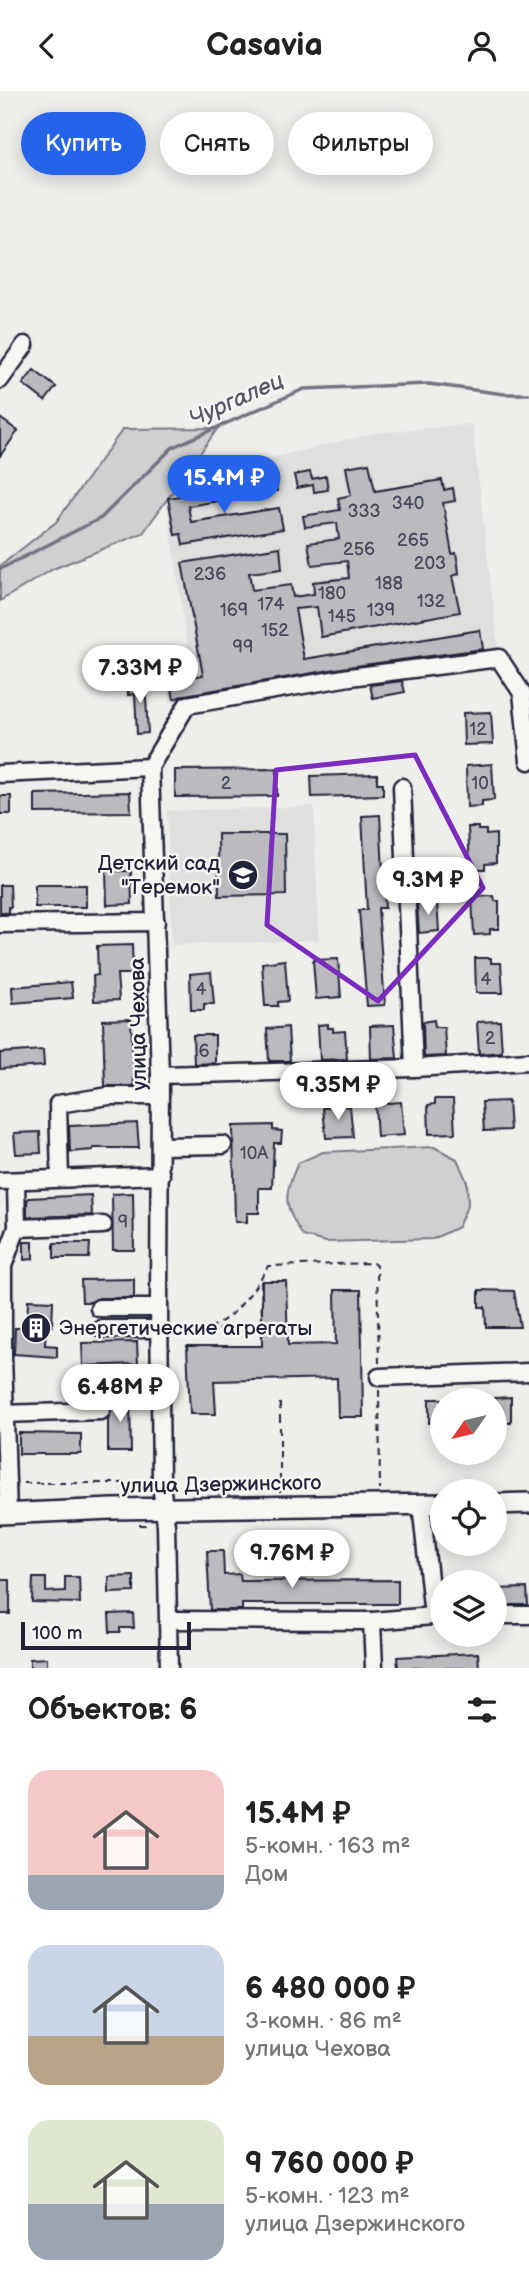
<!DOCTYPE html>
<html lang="ru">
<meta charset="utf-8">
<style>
:root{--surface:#fff;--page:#f6f6f6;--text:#222;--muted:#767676;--accent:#2563eb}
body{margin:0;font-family:"Balsamiq Sans",sans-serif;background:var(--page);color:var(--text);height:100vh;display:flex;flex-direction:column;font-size:26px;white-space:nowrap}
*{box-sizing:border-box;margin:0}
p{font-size:23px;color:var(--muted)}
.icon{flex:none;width:38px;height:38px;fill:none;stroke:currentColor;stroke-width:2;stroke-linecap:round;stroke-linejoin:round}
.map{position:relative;height:1577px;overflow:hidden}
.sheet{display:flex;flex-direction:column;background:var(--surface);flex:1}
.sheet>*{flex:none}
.guide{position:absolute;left:21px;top:21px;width:488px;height:63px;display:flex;gap:14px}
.needle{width:46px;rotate:236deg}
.fabs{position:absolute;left:430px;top:1297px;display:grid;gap:14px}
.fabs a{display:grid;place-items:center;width:77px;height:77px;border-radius:50%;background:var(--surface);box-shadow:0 4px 18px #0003;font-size:35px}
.scale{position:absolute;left:21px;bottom:18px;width:170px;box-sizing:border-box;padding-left:7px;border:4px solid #22223b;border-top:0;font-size:19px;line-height:24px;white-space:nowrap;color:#22223b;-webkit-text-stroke:5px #f6f6f2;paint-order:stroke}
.price{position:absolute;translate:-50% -60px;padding:0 16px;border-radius:24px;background:#fff;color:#222;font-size:23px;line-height:46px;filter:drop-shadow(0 2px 4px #0008)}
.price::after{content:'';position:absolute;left:50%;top:42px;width:21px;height:16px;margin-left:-10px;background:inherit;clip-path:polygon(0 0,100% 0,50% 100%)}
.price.current{background:var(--accent);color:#fff}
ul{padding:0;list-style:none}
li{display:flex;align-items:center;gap:21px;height:175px;padding:0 28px}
li span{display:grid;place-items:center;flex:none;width:196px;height:140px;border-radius:21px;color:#555}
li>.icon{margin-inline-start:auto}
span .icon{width:84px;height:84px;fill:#fffc;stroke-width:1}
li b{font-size:30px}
h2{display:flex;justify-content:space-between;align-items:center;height:84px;padding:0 28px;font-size:30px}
.chip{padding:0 24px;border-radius:32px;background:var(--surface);box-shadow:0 4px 18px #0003;font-size:24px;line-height:63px}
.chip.current{background:var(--accent);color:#fff}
header{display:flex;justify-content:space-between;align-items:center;height:91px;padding:0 28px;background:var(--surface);font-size:32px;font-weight:800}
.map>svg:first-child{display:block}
.built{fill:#dfdfde}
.green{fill:#d0d0d1;stroke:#797986;stroke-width:2}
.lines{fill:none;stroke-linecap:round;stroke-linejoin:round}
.stream{stroke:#727281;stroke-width:3.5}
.building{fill:#bbbbbf;stroke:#22223b;stroke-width:2}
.minor-casing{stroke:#22223b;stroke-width:21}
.major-casing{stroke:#22223b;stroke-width:24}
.path{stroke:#22223b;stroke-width:2;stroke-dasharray:7 5;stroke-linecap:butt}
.minor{stroke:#f6f6f2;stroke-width:16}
.major{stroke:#f6f6f2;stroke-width:19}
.marked{fill:none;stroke:#7b2cbf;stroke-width:5;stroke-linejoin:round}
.labels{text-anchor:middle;stroke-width:5;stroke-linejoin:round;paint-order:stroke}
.number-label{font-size:18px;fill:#48485c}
.poi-label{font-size:21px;fill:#22223b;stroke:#f6f6f2;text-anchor:end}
.street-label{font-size:21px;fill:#22223b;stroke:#f6f6f2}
.water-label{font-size:23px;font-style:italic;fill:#575769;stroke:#f6f6f2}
</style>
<header><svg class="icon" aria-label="back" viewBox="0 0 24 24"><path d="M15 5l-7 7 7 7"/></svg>Casavia<svg class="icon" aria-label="person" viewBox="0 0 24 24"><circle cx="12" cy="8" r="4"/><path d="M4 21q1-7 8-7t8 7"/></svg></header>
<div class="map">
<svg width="529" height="1577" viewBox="0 0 529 1577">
<rect width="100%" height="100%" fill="#eeeeeb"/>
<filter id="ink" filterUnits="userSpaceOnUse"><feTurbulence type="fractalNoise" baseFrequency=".0143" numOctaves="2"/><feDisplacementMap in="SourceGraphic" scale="14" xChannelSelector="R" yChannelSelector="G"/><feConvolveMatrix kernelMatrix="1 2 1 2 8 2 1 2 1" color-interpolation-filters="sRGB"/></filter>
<g filter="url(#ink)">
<g class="built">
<path d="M472 333 499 563 170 612 168 577 188 559 164 392 376 342Z"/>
<path d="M314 715 319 849 172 854 167 720Z"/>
</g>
<g class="green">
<path d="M218 337 143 442 53 478 0 510V475L56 431 123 338Z"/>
<path d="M434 1056 457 1068 467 1091 468 1113 458 1136 433 1148 326 1151 303 1145C283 1113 283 1106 298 1072L323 1061Z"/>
</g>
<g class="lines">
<path class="stream" d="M0 478 101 427 173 356 304 298 429 293 504 303H529"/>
</g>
<g class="building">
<path d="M34 279 56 296 45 310 23 293Z"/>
<path d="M0 327 18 340 0 365Z"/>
<path d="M369 372 375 400 442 389 444 399 453 397 455 410 443 412 452 463 456 462 458 473 459 483 452 485 460 521 321 546 317 516 295 518 304 568 480 539 483 558 348 576 185 604 174 608 170 589 203 584 182 472 280 456 282 478 249 482 252 499 291 494 293 506 314 503 313 491 349 487 347 470 312 474 308 452 339 448 337 432 305 436 303 425 340 419 338 407 351 404 346 376Z"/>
<path d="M310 381 312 388 326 385 328 399 314 401 313 394 297 397 294 384Z"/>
<path d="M275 388 277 400 188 415 191 431 279 417 283 438 183 454 181 443 175 444 168 407Z"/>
<path d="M145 590 148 642 137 643 135 603 128 604V592Z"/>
<path d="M402 590 405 601 373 607 370 594Z"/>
<path d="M491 621 493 653 464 654 463 622Z"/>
<path d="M492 673 494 709 482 710V715L467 716 466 675Z"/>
<path d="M277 678V705L175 706V679Z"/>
<path d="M377 683V692H383V704L312 706 311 685Z"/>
<path d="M130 701 131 721 35 722V703Z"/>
<rect x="0" y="705" width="11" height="18"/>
<path d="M380 724 385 817H378L385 914 367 915 359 819H367L362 725Z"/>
<path d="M468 736H478V739H486V744L496 743V772L485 773V778H470Z"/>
<path d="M218 743H285L286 804 219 805Z"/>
<path d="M106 780H131L132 813 107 814Z"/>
<path d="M0 794H10L11 816H8L9 822H0Z"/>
<rect x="35" y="794" width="51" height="22"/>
<path d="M494 805 495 810H499V838H490V843L474 844 472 806Z"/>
<path d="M437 811 439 840 419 842 417 812Z"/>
<path d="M132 854 133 883H117L119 909 94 910 93 885 98 884 97 855Z"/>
<path d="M475 867H491V872H501L503 902H476Z"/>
<path d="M338 868 341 906 316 908 313 869Z"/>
<path d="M285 869 288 910 278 911V915H265L262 872Z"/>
<path d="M211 881 214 913H204V919H191L190 883Z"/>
<path d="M71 891 73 907 13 912 12 896Z"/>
<path d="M131 928 134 995H105L103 929Z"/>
<path d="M434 929 435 936H444L446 965 424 966 423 931Z"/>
<path d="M500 930 502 961 479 963 477 931Z"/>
<path d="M328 933V937H333V941L345 940 347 968 320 969 318 934Z"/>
<path d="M394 934 397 967 371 968 370 935Z"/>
<path d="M288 936 290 970H269L267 938Z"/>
<path d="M193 944H215V972L194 973Z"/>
<path d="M43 959 44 975 0 978V962Z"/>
<path d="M435 1008H453L455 1042 429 1043 428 1014 435 1013Z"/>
<path d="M508 1010 510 1039 484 1040 482 1011Z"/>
<path d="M401 1011 404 1044 377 1046 375 1013Z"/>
<path d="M350 1015 353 1046 326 1047 323 1017Z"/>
<path d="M137 1032 139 1057H93V1059L70 1061 69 1035Z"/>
<path d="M273 1034V1039L282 1040 281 1052H274L272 1097H259V1122H247V1131H235L233 1035Z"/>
<path d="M40 1041 41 1062 16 1063 14 1042Z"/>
<path d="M133 1102 134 1159H113L112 1103Z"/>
<path d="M91 1104 92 1124 27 1126V1110L29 1107Z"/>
<path d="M24 1151H33V1168L24 1169Z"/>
<path d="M54 1152H90L89 1167H54Z"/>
<path d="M134 1188V1207H99L91 1211H82L81 1189Z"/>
<path d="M262 1190H286L288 1254 336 1253 335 1199H361L363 1326H338L337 1287 214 1290 216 1323H190L187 1255H262Z"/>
<path d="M479 1199 514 1200 520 1236H486L485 1216H479Z"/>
<path d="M28 1209 53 1210 52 1235 46 1234 45 1254 57 1255V1266L14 1263 15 1237H27Z"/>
<path d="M137 1251 138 1273 83 1275 82 1252Z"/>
<path d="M108 1304H130L131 1361H108V1328L111 1320Z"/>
<path d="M511 1306V1332H495V1307Z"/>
<rect x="429" y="1308" width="14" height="24"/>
<path d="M19 1342 81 1343V1363H19Z"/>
<path d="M207 1460H223L224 1484 240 1483 241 1490 398 1489V1513H242V1519H210Z"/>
<path d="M134 1485V1501L109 1502V1486Z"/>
<path d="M65 1486H79L80 1512 32 1511 33 1487H46V1501L65 1500Z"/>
<rect x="0" y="1489" width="10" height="34"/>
<path d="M527 1497 528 1514H495V1498Z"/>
<path d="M133 1522 134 1537H120V1541H110L109 1523Z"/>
<path d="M478 1562 479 1577H398L397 1566Z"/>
<path d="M47 1567V1577H30V1568Z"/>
</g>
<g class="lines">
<g class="minor-casing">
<g id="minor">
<path d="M0 289 25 254"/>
<path d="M0 683 150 676"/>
<path d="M402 696 414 977"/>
<path d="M0 833 156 831"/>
<path d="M160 984 414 977 529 970"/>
<path d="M161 1055 223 1054"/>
<path d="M60 1087 58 1013 109 1005H160"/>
<path d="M0 1090 161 1084"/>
<path d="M17 1137 103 1134"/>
<path d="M99 1217H159"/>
<path d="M102 1238H159"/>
<path d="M0 1265H3L8 1423"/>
<path d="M3 1265V1175L17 1137 16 1091"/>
<path d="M379 1286 529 1281"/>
<path d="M0 1323 101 1320"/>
<path d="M495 1524H529"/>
<path d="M170 1529 372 1530 433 1525 421 1413"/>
<path d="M372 1530 374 1577"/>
<path d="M169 1577 166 1434 161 1392 159 1217 160 984 150 676 187 614 350 586 499 567 522 602 529 670"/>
</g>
</g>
<g class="major-casing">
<g id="major">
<path d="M495 1413 529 1412"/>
<path d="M0 1423 112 1418 443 1413"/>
</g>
</g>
<g class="path">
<path d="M173 1238C183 1238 197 1241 206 1238 234 1229 254 1199 268 1175L373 1172 377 1176 379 1272"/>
<path d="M206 1238 262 1237 261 1187"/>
<path d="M379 1299 380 1398"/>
<path d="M280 1312V1401"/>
<path d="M23 1392H146"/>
<path d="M139 1434H151"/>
</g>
<use href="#minor" class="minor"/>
<use href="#major" class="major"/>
</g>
</g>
<path class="marked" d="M415 664 483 797 378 910 267 834 276 679Z"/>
<defs>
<g id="school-disc" transform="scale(1.575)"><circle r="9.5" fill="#22223b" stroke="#f6f6f2"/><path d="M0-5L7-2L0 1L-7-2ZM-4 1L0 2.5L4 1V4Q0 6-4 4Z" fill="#fff"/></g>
<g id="building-disc" transform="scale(1.575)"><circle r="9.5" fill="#22223b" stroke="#f6f6f2"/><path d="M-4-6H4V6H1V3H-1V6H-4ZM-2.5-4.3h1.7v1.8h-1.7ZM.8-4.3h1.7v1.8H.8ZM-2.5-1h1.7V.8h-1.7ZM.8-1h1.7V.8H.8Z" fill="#fff"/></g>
</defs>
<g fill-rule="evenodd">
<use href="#school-disc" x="243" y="784"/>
<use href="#building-disc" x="36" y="1237"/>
</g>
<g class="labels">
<g class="number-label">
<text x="408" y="418">340</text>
<text x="364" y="426">333</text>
<text x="413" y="455">265</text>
<text x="359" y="464">256</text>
<text x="430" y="478">203</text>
<text x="210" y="489">236</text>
<text x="389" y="498">188</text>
<text x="332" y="508">180</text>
<text x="431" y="516">132</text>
<text x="271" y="519">174</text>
<text x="234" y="525">169</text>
<text x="381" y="525">139</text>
<text x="342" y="531">145</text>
<text x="275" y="545">152</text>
<text x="243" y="562">99</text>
<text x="478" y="644">12</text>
<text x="226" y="698">2</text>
<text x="480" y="698">10</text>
<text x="486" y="894">4</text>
<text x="201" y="904">4</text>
<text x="490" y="953">2</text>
<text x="204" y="966">6</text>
<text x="254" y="1068">10А</text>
<text x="123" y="1137">9</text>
</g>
<g class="poi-label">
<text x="220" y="779">Детский сад<tspan x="220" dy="24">"Теремок"</tspan></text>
<text x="59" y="1244" text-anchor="start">Энергетические агрегаты</text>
</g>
<g class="street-label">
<text transform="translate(138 933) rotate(-91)" y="7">улица Чехова</text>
<text transform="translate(221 1393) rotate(-1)" y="7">улица Дзержинского</text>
</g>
<g class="water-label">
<text transform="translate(236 308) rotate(-24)" y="8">Чургалец</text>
</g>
</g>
</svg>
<div class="fabs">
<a><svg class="needle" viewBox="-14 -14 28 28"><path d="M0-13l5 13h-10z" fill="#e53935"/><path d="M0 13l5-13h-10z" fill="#767676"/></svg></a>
<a><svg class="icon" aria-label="locate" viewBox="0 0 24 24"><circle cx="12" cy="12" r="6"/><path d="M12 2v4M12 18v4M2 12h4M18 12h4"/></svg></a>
<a><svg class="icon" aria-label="layers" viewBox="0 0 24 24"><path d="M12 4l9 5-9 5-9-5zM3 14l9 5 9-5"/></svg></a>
</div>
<div class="scale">100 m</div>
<b class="price current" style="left:224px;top:424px">15.4M ₽</b>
<b class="price" style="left:140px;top:614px">7.33M ₽</b>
<b class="price" style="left:428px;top:826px">9.3M ₽</b>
<b class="price" style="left:338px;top:1031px">9.35M ₽</b>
<b class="price" style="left:120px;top:1333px">6.48M ₽</b>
<b class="price" style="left:292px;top:1499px">9.76M ₽</b>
<div class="guide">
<a class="chip current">Купить</a>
<a class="chip">Снять</a>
<a class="chip">Фильтры</a>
</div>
</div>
<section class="sheet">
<h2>Объектов: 6<svg class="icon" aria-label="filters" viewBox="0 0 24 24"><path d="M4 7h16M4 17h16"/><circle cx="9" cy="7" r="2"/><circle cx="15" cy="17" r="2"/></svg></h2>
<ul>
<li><span style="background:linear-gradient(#f6c9c9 75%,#9aa5b1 0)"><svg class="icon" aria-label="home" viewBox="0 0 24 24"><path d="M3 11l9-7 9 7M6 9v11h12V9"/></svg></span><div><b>15.4M ₽</b><p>5-комн. · 163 m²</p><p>Дом</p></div></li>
<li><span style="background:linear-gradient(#c9d6e8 65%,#b9a48a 0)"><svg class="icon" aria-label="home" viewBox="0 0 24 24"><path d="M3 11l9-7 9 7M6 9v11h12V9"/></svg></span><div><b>6 480 000 ₽</b><p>3-комн. · 86 m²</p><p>улица Чехова</p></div></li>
<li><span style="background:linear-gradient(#dfe7d0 60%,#9aa5b1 0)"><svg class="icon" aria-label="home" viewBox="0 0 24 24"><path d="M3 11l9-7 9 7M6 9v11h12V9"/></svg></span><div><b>9 760 000 ₽</b><p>5-комн. · 123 m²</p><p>улица Дзержинского</p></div></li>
</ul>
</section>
